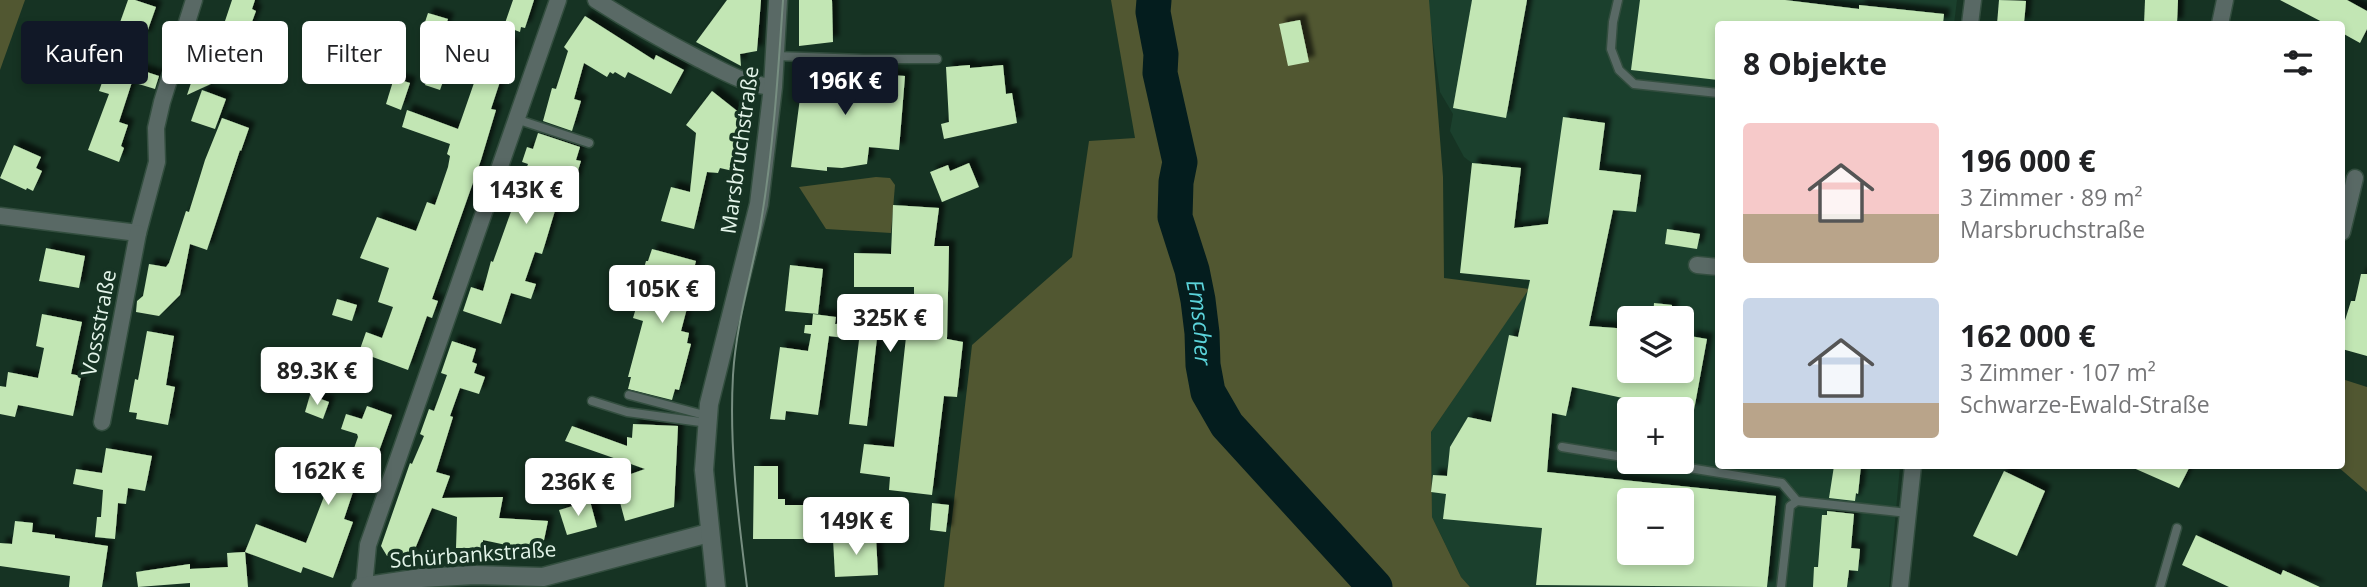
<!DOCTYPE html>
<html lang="de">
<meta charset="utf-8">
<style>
:root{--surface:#fff;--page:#f2f2f2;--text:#202124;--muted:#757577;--accent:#111827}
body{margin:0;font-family:"Open Sans",sans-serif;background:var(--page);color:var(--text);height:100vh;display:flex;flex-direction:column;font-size:26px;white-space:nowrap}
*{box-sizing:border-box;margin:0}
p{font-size:23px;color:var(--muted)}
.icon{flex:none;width:38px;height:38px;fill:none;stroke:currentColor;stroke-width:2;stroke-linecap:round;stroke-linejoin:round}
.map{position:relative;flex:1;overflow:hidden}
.drawer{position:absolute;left:1715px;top:21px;width:630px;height:448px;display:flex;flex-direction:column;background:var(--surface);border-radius:7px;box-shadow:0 4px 10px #0003}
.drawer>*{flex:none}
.guide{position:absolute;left:21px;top:21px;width:665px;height:63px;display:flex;gap:14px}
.controls{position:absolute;left:1617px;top:306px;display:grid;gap:14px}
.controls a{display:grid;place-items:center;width:77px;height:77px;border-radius:7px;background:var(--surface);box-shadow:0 4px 10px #0003;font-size:35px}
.price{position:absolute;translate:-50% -60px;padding:0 16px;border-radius:7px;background:#fff;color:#222;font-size:23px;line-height:46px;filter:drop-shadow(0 2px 4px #0008)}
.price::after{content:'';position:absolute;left:50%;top:42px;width:21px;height:16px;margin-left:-10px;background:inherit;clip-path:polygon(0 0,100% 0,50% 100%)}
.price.on{background:var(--accent);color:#fff}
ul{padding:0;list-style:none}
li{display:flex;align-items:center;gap:21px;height:175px;padding:0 28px}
li span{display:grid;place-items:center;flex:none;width:196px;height:140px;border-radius:7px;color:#555}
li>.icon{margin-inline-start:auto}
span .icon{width:84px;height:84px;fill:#fffc;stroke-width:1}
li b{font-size:30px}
h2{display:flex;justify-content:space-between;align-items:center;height:84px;padding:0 28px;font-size:30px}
.chip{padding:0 24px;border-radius:7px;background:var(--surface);box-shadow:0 4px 10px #0003;font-size:24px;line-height:63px}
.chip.on{background:var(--accent);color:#fff}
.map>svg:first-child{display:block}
.built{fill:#1b402d;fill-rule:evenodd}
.green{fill:#515731}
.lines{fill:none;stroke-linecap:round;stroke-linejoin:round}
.river{stroke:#041d1e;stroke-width:35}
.building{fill:#c2e6b4;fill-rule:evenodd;filter:url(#shadow)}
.service-casing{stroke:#334e3f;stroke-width:11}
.minor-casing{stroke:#334e3f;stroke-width:19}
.tertiary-casing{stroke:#334e3f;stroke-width:21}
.service{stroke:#596965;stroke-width:8}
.minor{stroke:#596965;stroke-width:16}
.tertiary{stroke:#596965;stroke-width:18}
.tram{stroke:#778e81;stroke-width:2}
.labels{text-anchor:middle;stroke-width:7;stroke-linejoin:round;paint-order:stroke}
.street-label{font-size:21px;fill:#e3f4e9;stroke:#163323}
.water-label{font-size:23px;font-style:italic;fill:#5bd3da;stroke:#163323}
</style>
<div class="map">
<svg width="2367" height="587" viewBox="0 0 2367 587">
<defs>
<filter id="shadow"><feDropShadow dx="6" dy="-6" stdDeviation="2" flood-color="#0009"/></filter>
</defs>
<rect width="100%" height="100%" fill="#163323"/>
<path class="built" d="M1427 0H1957L1954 24H1718V466H1900L1889 587H1470L1461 577 1432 517 1431 432 1527 291 1535 251 1526 250 1508 278 1460 273 1472 163 1464 157 1450 131 1453 114 1440 92ZM1629 318H1682V371H1629ZM1629 410H1682V462H1629ZM1629 500H1682V553H1629Z"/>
<g class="green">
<path d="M0 0H25L0 70Z"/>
<path d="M1111 0H1429L1443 177 1444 278 1529 289 1431 432 1432 517 1461 577 1470 587H944L972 345 1072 257 1089 141 1135 138Z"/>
<path d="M876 177 890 178 895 185 891 233 826 229 799 187Z"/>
<path d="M2342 379 2367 387V492L2337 466H2342Z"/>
</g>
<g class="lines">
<path class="river" id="s1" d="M1154 0 1153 12 1161 54 1160 73 1180 162 1176 182 1175 217 1192 270 1198 300 1202 333 1203 365 1208 392 1227 425 1375 587"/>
</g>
<g class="building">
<path d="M128 0H135L156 7 145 38 118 28Z"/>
<path d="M232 0H255L252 9 256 11 246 38 222 30Z"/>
<path d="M513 0H534L525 28 521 27 520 32 504 26Z"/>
<path d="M727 0H761L757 51 740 54 741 66 696 42Z"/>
<path d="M799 0H832L833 42 799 46Z"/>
<path d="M1472 0H1527L1506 118 1453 108Z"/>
<path d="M1640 0H1785L1859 9V5L1944 14 1943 24H1718V80L1631 70Z"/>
<path d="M1999 0 2026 1 2024 24H1997Z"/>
<path d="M2145 0H2178L2177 24H2144Z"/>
<path d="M2280 0H2347L2367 11V29L2360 43 2342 33V24H2326Z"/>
<path d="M428 13 448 19 442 35 456 39 453 48 486 59 493 39 512 45 491 109 496 110 481 160 432 299 438 301 432 318 427 316 408 370 359 352 366 332 382 338 393 307 378 302 389 268 360 258 377 217 416 231 427 202 435 205 448 167 450 156 447 154 450 144 402 127 407 110 458 129 474 83 446 73 440 90 425 85 437 52 425 48 429 37 421 34Z"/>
<path d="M585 16 654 60 656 55 684 70 671 94 628 72 625 78 615 72 613 74 610 72 607 77 584 63 574 99 581 101 572 131 543 121 552 88 556 89 568 51 564 47Z"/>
<path d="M1300 20 1309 62 1288 66 1279 24Z"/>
<path d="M204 44 225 50 231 65 228 76 187 95Z"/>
<path d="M359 49 389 60 384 74 353 64Z"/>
<path d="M110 60 159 76 155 89 132 82 119 122 128 125 121 146 124 148 119 162 88 150 109 94 99 91Z"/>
<path d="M970 65V68L1003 65 1006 94 1012 93 1017 123 944 139 941 124 949 122 946 67Z"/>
<path d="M799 66 838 70V72L905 76 899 150 869 147 867 164 842 168 827 167V171L791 167 800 98H796Z"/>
<path d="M394 78 410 83 401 110 386 104Z"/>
<path d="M202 90 226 99 215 129 191 121Z"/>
<path d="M712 91 741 114 733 171 720 168 718 173 707 172 694 229 661 221 671 187 690 192 696 133 686 125Z"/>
<path d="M1563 117 1605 123 1599 170 1641 175 1636 212 1613 210 1589 326 1629 329V371H1682L1690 336 1707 339 1694 410H1649L1640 408 1641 402 1572 387 1566 416 1552 413 1547 472 1776 496 1767 587 1536 585 1542 528 1443 519 1446 494 1431 492 1433 475 1447 476 1450 447 1468 417 1491 422 1509 335 1518 337 1530 280 1460 273 1472 163 1521 168 1514 228 1548 224ZM1629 500H1682V553H1629Z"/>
<path d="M222 118 249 128 241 151 240 150 207 250 190 244 180 295 159 316 136 312 137 301 143 296 149 264 166 267 169 263 186 211 189 212 205 160Z"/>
<path d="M538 133 580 147 576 160 581 161 574 183 569 181 564 195 560 194 542 254 535 252 525 281 536 284 531 299 511 293 501 324 463 311 471 287 483 291 491 261 493 262 528 164 522 162 527 147 533 149Z"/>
<path d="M14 145 41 157 36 168 42 171 33 191 27 188 26 190 0 178Z"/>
<path d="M969 163 979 187 942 202 930 172 948 165 950 171Z"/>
<path d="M893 205 939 208 934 246H949L947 339 963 342 957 397 944 396 932 495 889 490 890 477 860 473 864 444 894 447 906 337 877 338 867 426 849 424 859 340 829 336 818 415 786 411 785 420 770 419 780 347 808 351 811 334 804 333 805 325H812L813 314 836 317 835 324 914 321V287H854V253L891 254Z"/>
<path d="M1667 229 1700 234 1697 249 1665 244Z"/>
<path d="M46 248 85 256 79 288 39 281Z"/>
<path d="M652 249 696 261 693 272 696 274 681 331 689 333 687 343 691 344 679 390 675 389 672 400 628 389 631 377H628L643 321 633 318 636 308 633 307 646 261H648Z"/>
<path d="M790 265 823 269 818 314 785 311Z"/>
<path d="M2361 274H2367V356L2342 349V330L2351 301H2355Z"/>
<path d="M337 299 357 305 352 321 332 315Z"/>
<path d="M1654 303 1672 305 1671 318H1653Z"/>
<path d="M42 314 82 322 71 374 81 376 73 416 18 405 15 417 0 414V386L6 387 8 372 38 378 44 348 36 346Z"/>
<path d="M147 331 174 336 166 385 175 387 168 425 136 419 137 413 129 412 135 379 138 380Z"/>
<path d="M452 341 476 349 472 362 477 364 474 373 485 377 479 394 460 388 450 416 453 417 436 472 450 476 442 498 503 497 499 518 548 521 543 545H506L483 540V548H456L457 517 432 508 412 556H387L381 546 410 463 412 464 424 436 420 434 429 409 434 411 447 375 441 373Z"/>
<path d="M310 395 329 402 323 419 305 412Z"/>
<path d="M367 406 392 415 364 493 354 489 344 519 353 522 333 578 303 567 301 573 245 552 256 524 306 543 330 481 341 485 358 437 357 434 341 429 346 414 362 419Z"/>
<path d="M633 424 678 426 674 507 625 521 614 480 645 469 565 441 572 426 627 446V437L632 438Z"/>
<path d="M106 448 152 456 145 491 128 488 126 504 118 503 115 539 95 537 97 517H101L103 490 73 484 76 469 102 473Z"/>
<path d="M754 466H778V499H785V505H813V523H819V539H753Z"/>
<path d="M1834 466H1861L1858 494 1856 493 1855 501 1829 498Z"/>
<path d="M2129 466H2190L2179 488Z"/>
<path d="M2004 471 2045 491 2017 556 1973 536Z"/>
<path d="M590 501 597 527 567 535 559 510Z"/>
<path d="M932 503 949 505 946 532 930 530Z"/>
<path d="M1827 511 1854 514 1851 548 1860 549 1858 571 1849 570 1847 587H1813L1814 567H1818L1822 515H1827Z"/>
<path d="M15 521 33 523 32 532 55 535V538L108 546 102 587H69L70 576 0 566V543L12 544Z"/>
<path d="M2196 535 2281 575 2283 570 2320 587H2229L2182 565Z"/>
<path d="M876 537 878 575 835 577 833 539Z"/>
<path d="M245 552 248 587H190V583L138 587 136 572 190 564V569L228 567 227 553Z"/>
</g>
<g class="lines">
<g class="service-casing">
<g id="service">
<path d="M1618 0 1613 22 1611 49 1619 70 1634 84 1718 93"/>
<path d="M775 56 864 59H937"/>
<path d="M516 119 589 143"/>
<path d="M629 395 708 416"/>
<path d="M592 401 627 412 708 423"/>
<path d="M1562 447 1629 458"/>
<path d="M1652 462 1782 483 1797 501"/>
<path d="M1781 587 1790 506 1797 501 1908 513"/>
<path d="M2160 587 2177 528"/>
</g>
</g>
<g class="minor-casing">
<g id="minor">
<path d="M596 0C629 21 662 40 697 58 721 70 745 85 773 87"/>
<path d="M1970 24 1973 0"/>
<path d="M2220 24 2225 0"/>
<path d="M0 216 138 233 157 162 156 128 162 102 194 0"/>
<path d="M2342 232 2355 178"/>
<path d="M1697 265 1718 267"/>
<path d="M102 422 138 233"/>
<path d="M364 586 368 545 558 0"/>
<path d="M1900 587 1913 466"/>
</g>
</g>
<g class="tertiary-casing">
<g id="tertiary">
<path d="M361 587 421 578 475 575 543 577 709 533"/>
<path d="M716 587 704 470 709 404 759 204 773 87 778 0"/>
</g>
</g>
<use href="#service" class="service"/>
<use href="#minor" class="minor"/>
<use href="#tertiary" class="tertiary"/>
<path class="tram" d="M747 587C738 514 729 448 733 375 736 325 751 276 760 228 773 153 778 76 783 0"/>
</g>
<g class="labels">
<g class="street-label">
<text transform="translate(740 150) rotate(-82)" y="7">Marsbruchstraße</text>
<text transform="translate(99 323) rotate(-79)" y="7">Vossstraße</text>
<text transform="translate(473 555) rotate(-4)" y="7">Schürbankstraße</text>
</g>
<g class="water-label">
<text dy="8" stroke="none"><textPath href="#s1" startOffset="329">Emscher</textPath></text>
</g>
</g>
</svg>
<div class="controls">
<a><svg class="icon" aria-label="layers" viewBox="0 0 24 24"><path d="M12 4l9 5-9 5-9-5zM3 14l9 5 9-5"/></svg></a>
<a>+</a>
<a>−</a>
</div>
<b class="price on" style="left:845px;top:117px">196K €</b>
<b class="price" style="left:526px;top:226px">143K €</b>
<b class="price" style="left:662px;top:325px">105K €</b>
<b class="price" style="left:890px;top:354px">325K €</b>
<b class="price" style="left:317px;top:407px">89.3K €</b>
<b class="price" style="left:328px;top:507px">162K €</b>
<b class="price" style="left:578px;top:518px">236K €</b>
<b class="price" style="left:856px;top:557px">149K €</b>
<div class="guide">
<a class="chip on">Kaufen</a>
<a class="chip">Mieten</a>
<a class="chip">Filter</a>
<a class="chip">Neu</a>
</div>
<section class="drawer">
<h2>8 Objekte<svg class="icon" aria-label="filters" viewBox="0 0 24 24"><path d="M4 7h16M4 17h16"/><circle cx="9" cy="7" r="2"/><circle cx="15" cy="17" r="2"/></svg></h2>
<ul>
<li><span style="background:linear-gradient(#f6c9c9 65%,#b9a48a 0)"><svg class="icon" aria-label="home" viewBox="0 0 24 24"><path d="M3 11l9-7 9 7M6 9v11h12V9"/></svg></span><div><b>196 000 €</b><p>3 Zimmer · 89 m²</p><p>Marsbruchstraße</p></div></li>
<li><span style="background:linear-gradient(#c9d6e8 75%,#b9a48a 0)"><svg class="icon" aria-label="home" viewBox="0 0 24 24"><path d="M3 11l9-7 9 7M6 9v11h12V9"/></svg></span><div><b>162 000 €</b><p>3 Zimmer · 107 m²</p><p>Schwarze-Ewald-Straße</p></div></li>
</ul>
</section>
</div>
